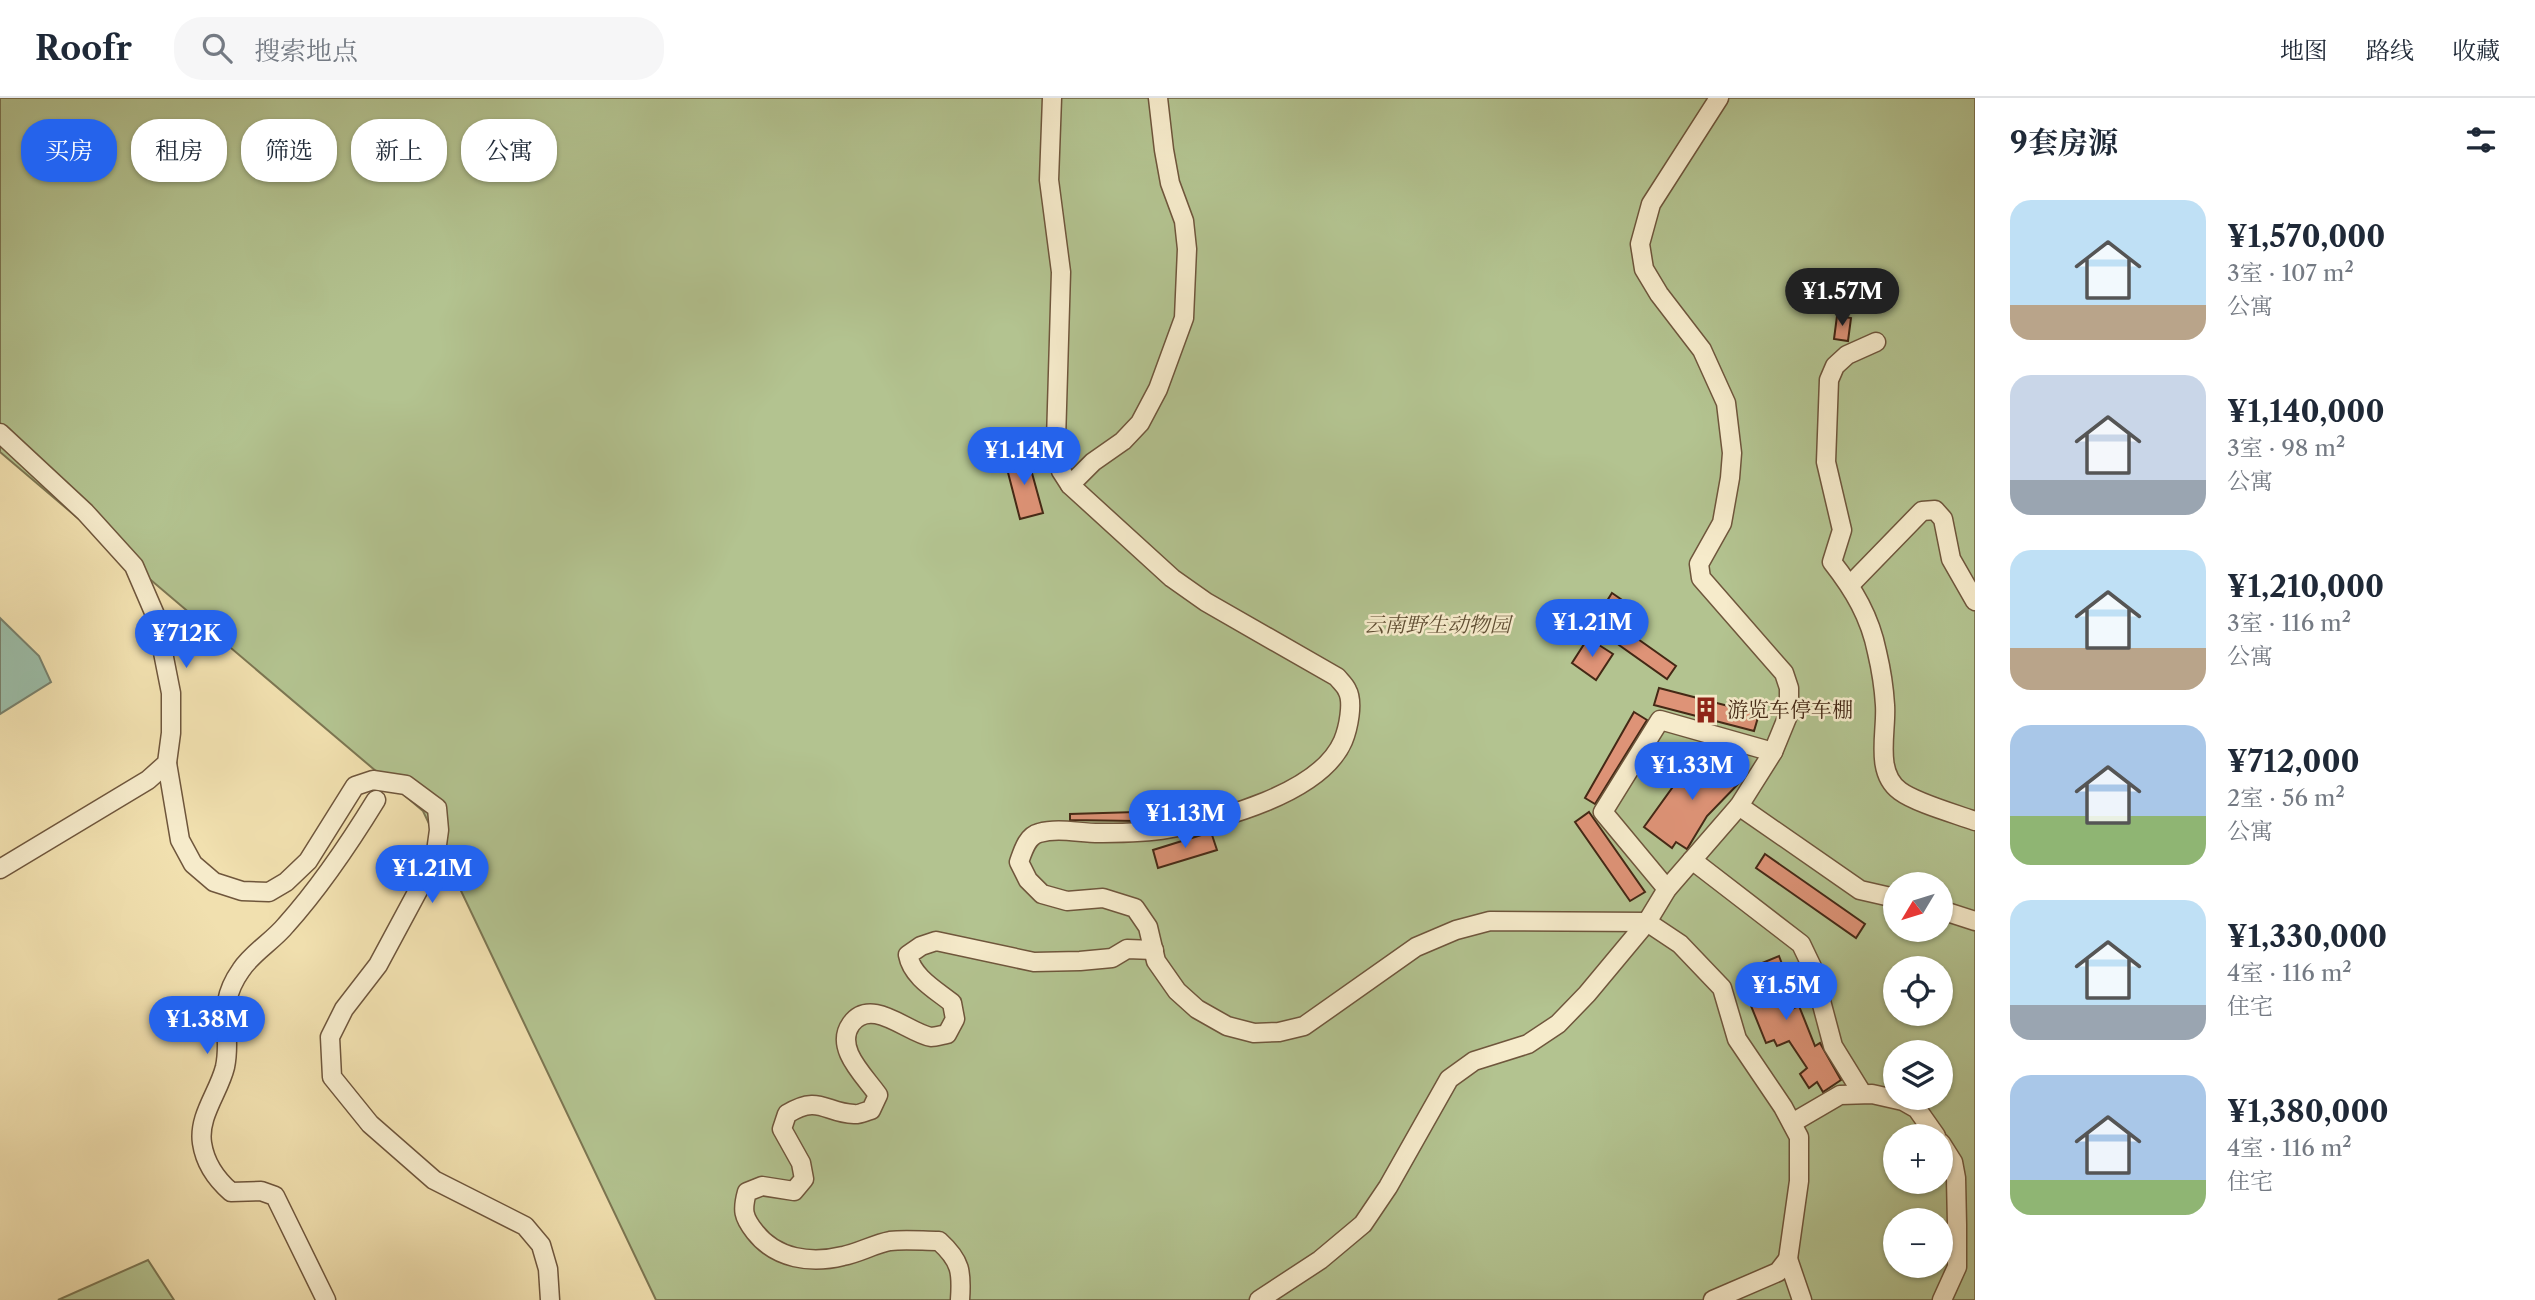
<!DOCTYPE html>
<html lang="zh">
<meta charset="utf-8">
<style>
:root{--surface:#fff;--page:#f6f6f7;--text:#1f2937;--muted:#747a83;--line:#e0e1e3;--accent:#2563eb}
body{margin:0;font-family:"Libre Caslon Text","Noto Serif SC",serif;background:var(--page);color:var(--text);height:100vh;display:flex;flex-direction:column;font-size:26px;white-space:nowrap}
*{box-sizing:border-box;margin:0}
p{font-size:23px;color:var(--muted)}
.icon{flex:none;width:38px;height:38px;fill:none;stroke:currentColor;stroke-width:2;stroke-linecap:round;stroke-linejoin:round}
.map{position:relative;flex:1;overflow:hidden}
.panel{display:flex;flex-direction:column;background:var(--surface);width:560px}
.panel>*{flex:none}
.top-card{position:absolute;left:21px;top:21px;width:665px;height:63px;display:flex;gap:14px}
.needle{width:46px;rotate:232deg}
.buttons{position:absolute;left:1883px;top:774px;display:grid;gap:14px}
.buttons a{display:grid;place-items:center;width:70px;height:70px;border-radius:50%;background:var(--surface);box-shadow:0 2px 5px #0004;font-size:35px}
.price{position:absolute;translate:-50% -60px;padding:0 16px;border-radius:24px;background:var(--accent);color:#fff;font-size:23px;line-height:46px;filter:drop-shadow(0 2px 4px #0008)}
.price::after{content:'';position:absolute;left:50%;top:42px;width:21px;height:16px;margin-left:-10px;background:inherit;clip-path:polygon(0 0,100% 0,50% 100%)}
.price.current{background:#222;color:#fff}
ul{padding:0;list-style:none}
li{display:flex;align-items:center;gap:21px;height:175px;padding:0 35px}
li span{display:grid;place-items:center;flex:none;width:196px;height:140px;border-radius:21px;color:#555}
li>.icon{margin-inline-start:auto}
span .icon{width:84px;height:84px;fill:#fffc;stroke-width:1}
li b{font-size:30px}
h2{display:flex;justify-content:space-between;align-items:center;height:84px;padding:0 35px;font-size:30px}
.chip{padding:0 24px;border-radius:28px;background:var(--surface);box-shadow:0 2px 5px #0004;font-size:24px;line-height:63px}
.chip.current{background:var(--accent);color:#fff}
header{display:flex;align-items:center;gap:42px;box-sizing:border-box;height:98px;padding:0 35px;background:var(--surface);border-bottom:2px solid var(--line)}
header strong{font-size:33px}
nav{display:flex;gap:38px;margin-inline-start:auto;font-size:24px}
.search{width:490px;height:63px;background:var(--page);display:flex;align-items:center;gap:18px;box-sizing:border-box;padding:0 24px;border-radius:28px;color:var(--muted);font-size:26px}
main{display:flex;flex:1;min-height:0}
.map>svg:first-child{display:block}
.green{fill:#b3c390;stroke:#7c7652;stroke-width:2;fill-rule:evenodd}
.water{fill:#9bbda8;stroke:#78816d;stroke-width:2}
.building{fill:#de9377;stroke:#442815;stroke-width:2}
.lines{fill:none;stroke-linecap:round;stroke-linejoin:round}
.minor-casing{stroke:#6f563c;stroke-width:21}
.minor{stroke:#f6ebcb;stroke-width:18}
.labels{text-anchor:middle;stroke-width:5;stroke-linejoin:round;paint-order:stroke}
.park-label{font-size:21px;font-style:italic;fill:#604f34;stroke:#f6ebcb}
.poi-label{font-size:21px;fill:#442815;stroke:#f6ebcb;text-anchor:start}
</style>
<header>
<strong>Roofr</strong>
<div class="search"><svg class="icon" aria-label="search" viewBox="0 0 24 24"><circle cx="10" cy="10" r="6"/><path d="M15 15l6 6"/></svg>搜索地点</div>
<nav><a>地图</a><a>路线</a><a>收藏</a></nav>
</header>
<main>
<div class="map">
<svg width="1975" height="1202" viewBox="0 0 1975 1202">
<rect width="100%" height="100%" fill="#f1e0af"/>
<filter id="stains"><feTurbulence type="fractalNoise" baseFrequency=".00286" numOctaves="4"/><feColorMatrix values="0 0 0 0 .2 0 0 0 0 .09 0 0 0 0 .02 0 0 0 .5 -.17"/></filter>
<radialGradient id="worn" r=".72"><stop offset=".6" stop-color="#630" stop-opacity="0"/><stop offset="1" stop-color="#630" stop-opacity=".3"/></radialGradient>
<g class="green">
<path d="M0 0H1975V1202H656L423 713 0 354ZM1895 786H1941V831H1895ZM1895 870H1941V915H1895ZM1895 954H1941V999H1895ZM1895 1038H1941V1083H1895ZM1895 1122H1941V1167H1895Z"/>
<path d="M148 1162 174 1202H58Z"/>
</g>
<path class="water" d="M0 520 39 558 51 584 0 616Z"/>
<g class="building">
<path d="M1837 218 1851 220 1848 243 1834 241Z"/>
<path d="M1027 357 1043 415 1020 421 1005 363Z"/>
<path d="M1612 495 1641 515 1628 534 1600 514Z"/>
<path d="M1628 534 1676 568 1667 581 1619 547Z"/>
<path d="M1588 540 1613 556 1596 582 1572 565Z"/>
<path d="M1659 590 1759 616 1754 633 1654 607Z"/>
<path d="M1634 614 1647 622 1595 706 1585 700Z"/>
<path d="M1707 653 1741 683 1707 718 1687 751 1676 744 1672 750 1644 729 1675 686Z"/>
<path d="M1136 714V723L1070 722V716Z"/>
<path d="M1589 714 1645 794 1630 803 1575 724Z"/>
<path d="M1211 734 1217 752 1158 770 1153 752Z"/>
<path d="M1765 756 1865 826 1856 840 1756 770Z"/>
<path d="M1779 858 1788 882 1782 885 1792 911 1799 908 1815 948 1820 945 1841 982 1823 994 1817 984 1809 990 1800 976 1807 970 1789 943 1777 948 1774 942 1766 945 1741 883 1749 880 1745 872Z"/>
</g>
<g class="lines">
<g class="minor-casing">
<g id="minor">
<path d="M1052 0 1049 82 1061 174 1056 342 1061 373 1070 387 1172 480 1206 504 1337 579C1340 583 1345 587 1347 592 1354 604 1348 631 1343 643 1320 696 1219 722 1167 731 1146 735 1124 735 1103 735 1082 736 1060 729 1039 735 1027 738 1023 753 1019 764L1028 782 1042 796 1067 803 1103 800 1135 810 1148 829 1156 863 1177 893 1197 911 1227 928 1254 935 1279 934 1304 928 1416 849 1456 832 1490 823 1647 824 1680 846 1722 890 1737 941 1783 1009 1799 1039V1083L1788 1161 1778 1174 1713 1202"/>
<path d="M1876 244 1847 257 1835 268 1829 282 1826 364 1842 432 1832 464C1854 492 1870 519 1877 554 1881 571 1884 590 1885 607 1887 634 1874 674 1900 693 1916 705 1956 716 1975 723"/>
<path d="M0 335 85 414 134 468 156 519 171 595V635L167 665 148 682 0 771"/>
<path d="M1070 387 1093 364 1123 343 1140 325 1158 291 1184 220 1187 151 1184 123 1170 85 1164 52 1158 0"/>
<path d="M1850 487 1922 413 1935 412 1943 421 1951 461 1975 503"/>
<path d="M167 665 180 742 193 766 214 784 242 793 269 794 286 784 308 763 355 688 373 682 406 687 437 710 439 732 435 761 378 867 344 911 330 939 332 979 370 1026 434 1082 525 1128 541 1147 548 1171 550 1202"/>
<path d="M1739 708 1860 792 1895 800"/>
<path d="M1692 762 1801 846 1812 869 1833 948 1862 995"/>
<path d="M1667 791 1603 714 1660 622 1773 654"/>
<path d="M1941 812 1975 823"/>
<path d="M1792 1025 1840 997 1872 996 1903 1003 1917 1011 1936 1038"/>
<path d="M1941 1045 1953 1064 1956 1080 1957 1127V1169L1942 1202"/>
<path d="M1788 1161 1802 1202"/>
<path d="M326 1202 275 1098 261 1093 231 1094C216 1081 205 1065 202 1045 198 1018 219 994 225 969 233 932 214 910 241 872 252 855 273 843 286 827 321 788 349 746 376 702"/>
<path d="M960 1202C962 1174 961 1163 939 1143 923 1143 905 1141 890 1143 874 1146 859 1155 843 1158 811 1166 776 1161 755 1134 743 1119 742 1112 747 1094L762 1088 794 1093 804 1081 801 1065 782 1031 787 1016C819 996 825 1015 854 1016 859 1017 866 1013 871 1012L878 997C864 977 834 950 851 926 871 898 908 935 931 939 935 939 942 937 947 936L955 921 952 905C936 892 912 879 908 857L921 848 936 843 1034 864 1080 863 1112 860 1127 851 1154 852"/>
<path d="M1259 1202 1320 1162 1363 1126 1388 1089 1449 981 1474 963 1528 946 1558 926 1587 896 1647 824 1667 791 1739 708 1773 654 1789 615V590L1784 575 1701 480 1699 466 1722 425 1730 380 1732 355 1726 305 1702 252 1659 196 1644 171 1640 146 1651 106 1719 0"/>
</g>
</g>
<use href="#minor" class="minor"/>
</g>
<defs>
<g id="building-bare" transform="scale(2.1)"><path d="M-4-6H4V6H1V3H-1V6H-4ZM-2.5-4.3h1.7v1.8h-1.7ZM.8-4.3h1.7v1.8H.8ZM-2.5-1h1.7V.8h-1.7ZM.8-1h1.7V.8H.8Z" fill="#8f2418" stroke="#f6ebcb" stroke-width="2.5" paint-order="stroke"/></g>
</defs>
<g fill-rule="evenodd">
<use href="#building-bare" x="1706" y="612"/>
</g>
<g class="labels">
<g class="park-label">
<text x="1437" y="534">云南野生动物园</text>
</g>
<g class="poi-label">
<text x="1727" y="619">游览车停车棚</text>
</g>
</g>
<rect width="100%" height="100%" filter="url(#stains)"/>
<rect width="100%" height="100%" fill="url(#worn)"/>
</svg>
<div class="buttons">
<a><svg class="needle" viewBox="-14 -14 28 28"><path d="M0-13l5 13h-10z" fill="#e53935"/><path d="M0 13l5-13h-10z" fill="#747a83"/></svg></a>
<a><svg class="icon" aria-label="locate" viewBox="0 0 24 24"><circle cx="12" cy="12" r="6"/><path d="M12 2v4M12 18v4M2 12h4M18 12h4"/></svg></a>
<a><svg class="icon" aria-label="layers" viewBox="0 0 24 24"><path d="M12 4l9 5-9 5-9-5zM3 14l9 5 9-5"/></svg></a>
<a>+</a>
<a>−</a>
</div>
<b class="price current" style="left:1842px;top:230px">¥1.57M</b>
<b class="price" style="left:1024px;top:389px">¥1.14M</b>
<b class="price" style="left:1592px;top:561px">¥1.21M</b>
<b class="price" style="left:186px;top:572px">¥712K</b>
<b class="price" style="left:1692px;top:704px">¥1.33M</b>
<b class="price" style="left:1185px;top:752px">¥1.13M</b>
<b class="price" style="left:432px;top:807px">¥1.21M</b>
<b class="price" style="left:1786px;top:924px">¥1.5M</b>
<b class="price" style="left:207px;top:958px">¥1.38M</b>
<div class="top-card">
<a class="chip current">买房</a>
<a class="chip">租房</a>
<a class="chip">筛选</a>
<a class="chip">新上</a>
<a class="chip">公寓</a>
</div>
</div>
<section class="panel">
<h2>9套房源<svg class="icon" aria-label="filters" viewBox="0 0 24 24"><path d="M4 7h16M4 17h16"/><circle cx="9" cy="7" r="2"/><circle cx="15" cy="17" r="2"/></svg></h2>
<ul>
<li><span style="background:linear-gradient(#bfe0f5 75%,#b9a48a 0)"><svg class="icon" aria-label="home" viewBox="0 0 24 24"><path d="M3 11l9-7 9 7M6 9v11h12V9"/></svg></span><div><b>¥1,570,000</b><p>3室 · 107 m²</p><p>公寓</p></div></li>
<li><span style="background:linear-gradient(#c9d6e8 75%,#9aa5b1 0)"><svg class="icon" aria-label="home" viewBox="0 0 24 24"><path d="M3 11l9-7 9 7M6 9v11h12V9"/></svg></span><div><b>¥1,140,000</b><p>3室 · 98 m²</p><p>公寓</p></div></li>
<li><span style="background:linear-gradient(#bfe0f5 70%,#b9a48a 0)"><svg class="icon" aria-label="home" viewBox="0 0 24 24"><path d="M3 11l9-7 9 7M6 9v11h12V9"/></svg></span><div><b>¥1,210,000</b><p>3室 · 116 m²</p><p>公寓</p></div></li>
<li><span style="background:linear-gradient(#a9c7e8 65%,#8fb573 0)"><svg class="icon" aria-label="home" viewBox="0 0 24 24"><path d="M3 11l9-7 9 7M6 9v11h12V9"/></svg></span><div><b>¥712,000</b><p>2室 · 56 m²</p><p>公寓</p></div></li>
<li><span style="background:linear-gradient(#bfe0f5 75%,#9aa5b1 0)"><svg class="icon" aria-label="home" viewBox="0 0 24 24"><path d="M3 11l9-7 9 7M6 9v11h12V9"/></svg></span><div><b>¥1,330,000</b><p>4室 · 116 m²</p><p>住宅</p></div></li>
<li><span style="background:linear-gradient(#a9c7e8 75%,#8fb573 0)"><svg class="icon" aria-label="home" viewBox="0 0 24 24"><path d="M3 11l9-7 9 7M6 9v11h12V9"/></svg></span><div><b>¥1,380,000</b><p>4室 · 116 m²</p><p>住宅</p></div></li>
</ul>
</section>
</main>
